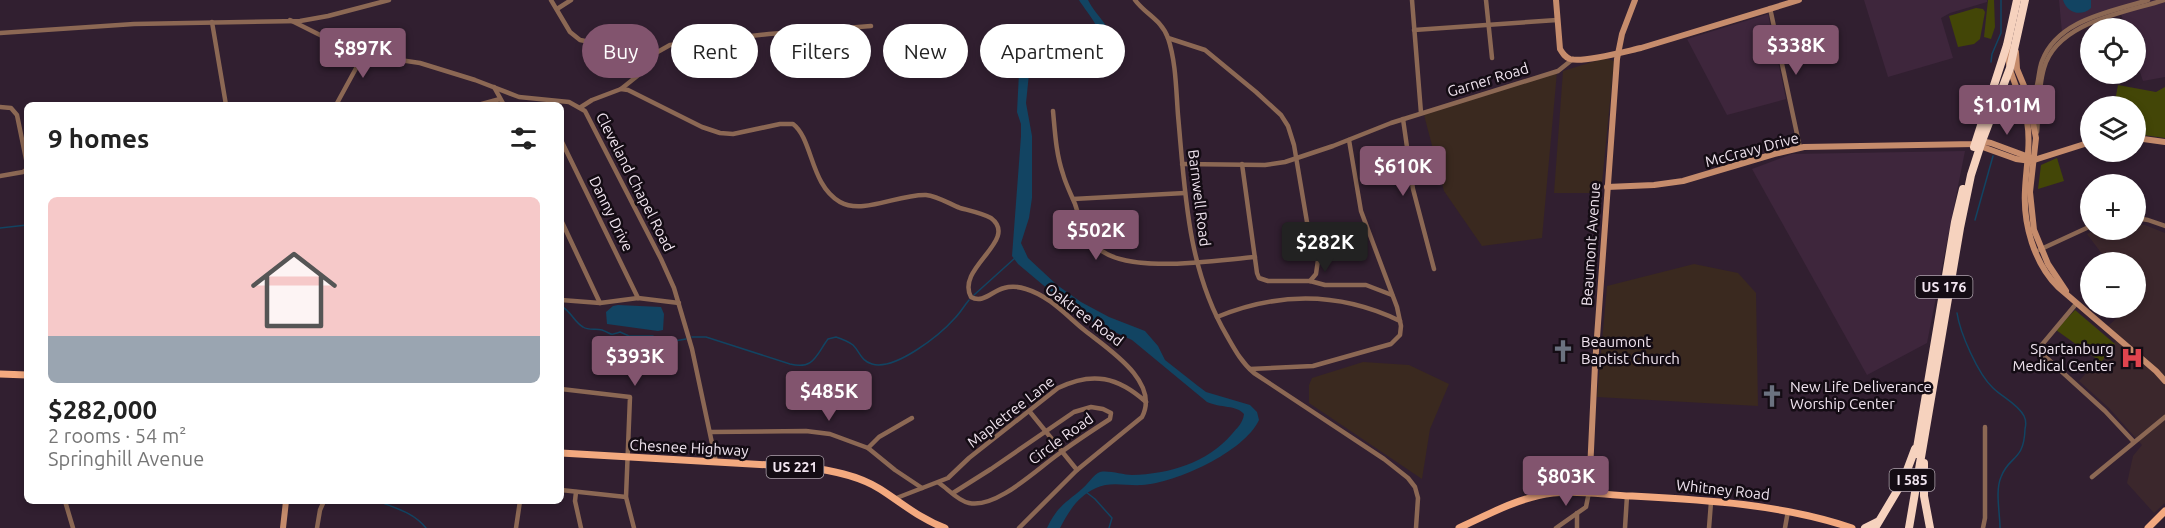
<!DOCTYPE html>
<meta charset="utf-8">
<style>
:root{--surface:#fff;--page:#f6f6f6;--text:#222;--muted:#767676;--accent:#82546e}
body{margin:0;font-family:Ubuntu,sans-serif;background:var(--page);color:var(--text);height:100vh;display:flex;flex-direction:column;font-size:22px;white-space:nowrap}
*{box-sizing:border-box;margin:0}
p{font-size:20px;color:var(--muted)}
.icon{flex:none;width:33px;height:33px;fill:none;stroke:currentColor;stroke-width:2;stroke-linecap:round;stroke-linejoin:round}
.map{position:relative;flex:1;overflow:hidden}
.panel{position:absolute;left:24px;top:102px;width:540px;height:402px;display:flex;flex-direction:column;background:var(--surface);border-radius:9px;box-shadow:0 3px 9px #0003}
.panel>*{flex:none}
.guide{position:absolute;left:582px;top:24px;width:570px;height:54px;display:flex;gap:12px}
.fabs{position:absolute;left:2080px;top:18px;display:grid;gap:12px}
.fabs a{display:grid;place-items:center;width:66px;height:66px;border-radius:50%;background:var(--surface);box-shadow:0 3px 9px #0003;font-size:30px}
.price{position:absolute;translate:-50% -51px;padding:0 14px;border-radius:6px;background:var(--accent);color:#fff;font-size:20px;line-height:39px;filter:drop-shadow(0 2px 3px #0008)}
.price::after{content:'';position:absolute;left:50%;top:36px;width:18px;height:14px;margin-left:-9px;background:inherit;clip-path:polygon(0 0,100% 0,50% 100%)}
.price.selected{background:#222;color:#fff}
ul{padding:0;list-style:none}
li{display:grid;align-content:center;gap:12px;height:318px;padding:0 24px}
li span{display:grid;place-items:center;height:186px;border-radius:9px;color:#555}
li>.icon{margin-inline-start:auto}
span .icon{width:108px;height:108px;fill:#fffc;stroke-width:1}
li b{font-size:26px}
h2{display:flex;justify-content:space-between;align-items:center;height:72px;padding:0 24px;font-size:26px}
.chip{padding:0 21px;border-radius:27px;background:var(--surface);box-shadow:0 3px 9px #0003;font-size:21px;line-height:54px}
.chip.selected{background:var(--accent);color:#fff}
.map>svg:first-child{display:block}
.built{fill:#3e263c}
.industrial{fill:#3a291f}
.medical{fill:#3b272c}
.green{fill:#434607}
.water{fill:#124462}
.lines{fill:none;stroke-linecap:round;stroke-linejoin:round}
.stream{stroke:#124462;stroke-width:1.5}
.street{stroke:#8c6854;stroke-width:4.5}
.secondary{stroke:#c68c6c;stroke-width:6}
.primary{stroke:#f3a97f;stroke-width:7}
.highway{stroke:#f6d2be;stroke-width:8}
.labels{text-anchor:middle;stroke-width:5;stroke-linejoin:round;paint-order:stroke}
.shield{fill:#140c14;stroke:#aea3ad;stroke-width:1.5}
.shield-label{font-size:14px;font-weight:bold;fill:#f0e4ef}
.street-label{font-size:15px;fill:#f0e4ef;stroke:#140c14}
.poi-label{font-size:15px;fill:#f0e4ef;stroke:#140c14;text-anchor:start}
</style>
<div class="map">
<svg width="2165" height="528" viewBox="0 0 2165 528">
<rect width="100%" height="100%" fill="#311f30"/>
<g class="built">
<path d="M1864 0H1987V2L1950 13 1941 18 1953 58 1888 77Z"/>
<path d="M2059 0H2165V77L2143 81 2136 60V28H2126L2121 14 2062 33Z"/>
<path d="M1768 14 1786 99 1727 115 1687 39Z"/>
<path d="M1965 151 1927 343 1867 375 1752 169 1792 154Z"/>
</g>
<g class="industrial">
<path d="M1605 58 1614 61 1601 193H1554L1563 71Z"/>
<path d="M1557 72 1542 238 1482 246 1444 191 1424 115Z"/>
<path d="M1694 264 1738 273 1756 293 1758 406 1597 397 1607 286Z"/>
<path d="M1363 362 1409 365 1449 384 1430 429 1422 479 1309 403V385L1312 378Z"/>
</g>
<path class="medical" d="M2136 224 2145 225 2165 233V503L2154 513 2127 483 2133 456 2142 445 2109 408 2079 381 2120 336 2108 326 2128 308H2136V301L2140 297 2136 293V262H2108L2087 234 2095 230H2136Z"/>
<g class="green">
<path d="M1988 0H1994L1995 27 1991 39 1984 37Z"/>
<path d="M1976 8 1983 9 1985 12 1980 39 1974 44 1958 47 1949 16Z"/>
<path d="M2118 85 2156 92 2165 87V138L2136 134V106H2114Z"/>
<path d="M2057 158 2064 181 2038 189 2041 165Z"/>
<path d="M2075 310 2115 344 2101 362 2056 330Z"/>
</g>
<g class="water">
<path d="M1079 0H1088C1099 22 1130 40 1101 62 1063 89 1053 43 1029 55L1030 64 1026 103 1032 136V198L1029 218 1021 243 1028 258 1057 285 1081 302 1109 317 1145 331 1158 346 1165 360 1198 386 1206 392 1250 405 1257 412 1259 420C1244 452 1176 483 1142 485 1126 486 1110 481 1096 488 1078 496 1069 511 1060 528H1047C1058 505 1066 503 1083 488 1089 483 1093 475 1100 472 1109 470 1123 475 1132 475 1169 474 1207 463 1232 434 1237 428 1243 423 1244 414 1237 405 1220 408 1207 402L1132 340 1093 322 1049 290 1018 264 1012 256 1021 136V124L1017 112 1020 53C1035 23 1069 75 1094 52 1111 36 1088 15 1079 0Z"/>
<path d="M2063 0H2091V8C2081 17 2067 13 2063 0Z"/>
<path d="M618 305 661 307 664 314 663 330 658 331 607 324 606 312 613 306Z"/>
</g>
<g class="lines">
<g class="stream">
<path d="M1991 62 1992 54 2001 33V0"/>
<path d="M1975 220 1993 156"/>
<path d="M0 228 27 225"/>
<path d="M974 295 1015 258"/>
<path d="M561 306C571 311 574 322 583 327 589 331 596 328 602 330 613 334 608 336 620 332L629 336H653L663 343 686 339"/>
<path d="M1957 313C1960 333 1978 374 1993 388 2002 397 2018 404 2024 416 2026 420 2026 425 2025 429 2024 462 2009 455 2001 477 1995 491 2000 513 2000 528"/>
<path d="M692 337H706L790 364C814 370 816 355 828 339L836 337C842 339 848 341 853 345 860 352 861 361 872 364 895 371 940 335 955 318 960 313 964 306 969 300"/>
<path d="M1086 492 1095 499 1112 518 1109 528"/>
<path d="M378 501C397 509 413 512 426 528"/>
</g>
<g class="street">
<path d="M551 0 570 32 580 40 590 42"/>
<path d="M1135 0C1145 14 1162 20 1168 38 1176 62 1176 89 1178 115 1185 191 1187 268 1227 336 1235 350 1242 363 1254 373L1384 459 1408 478 1415 487 1418 498 1416 528"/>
<path d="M1412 0 1421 113"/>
<path d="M1486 0 1492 58"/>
<path d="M1770 8 1800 148"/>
<path d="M557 9 571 0"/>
<path d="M290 20 344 47 366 55 420 63 475 80 519 97 569 102 585 111 661 259 674 288 692 349 716 462"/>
<path d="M212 22 226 105"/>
<path d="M1414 30 1557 20"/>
<path d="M0 33 134 24 300 21 328 16 389 0"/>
<path d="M1168 38 1205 50 1256 92 1281 115 1288 126 1294 145 1309 234 1318 260 1316 274 1310 281"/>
<path d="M494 87 504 105"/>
<path d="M621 89 628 90 702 127 720 133 733 134 780 124H793C813 139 810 185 840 202 863 215 898 194 926 195 937 196 950 204 960 208 971 211 981 213 991 218 1020 240 955 268 971 297 983 304 992 291 1004 288 1011 286 1020 287 1026 289 1049 296 1065 314 1083 329 1105 347 1161 381 1142 417L1077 470 1019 528"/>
<path d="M2029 99C2040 91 2037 74 2042 61 2058 19 2111 12 2148 0"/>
<path d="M336 105 360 61 359 53"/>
<path d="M478 105 500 99"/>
<path d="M0 107 11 108 17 115 27 164"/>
<path d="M581 107 592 100 621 89 641 73 654 54 670 45 769 34 871 26"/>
<path d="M1053 111C1055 132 1056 154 1063 174 1066 185 1071 194 1075 204 1080 220 1085 236 1098 248 1128 275 1216 260 1255 257"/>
<path d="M1403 119 1413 189 1434 269"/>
<path d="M2037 132C2039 112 2038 88 2044 68 2057 22 2124 13 2164 0"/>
<path d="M561 140 638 298"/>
<path d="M1182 164 1265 165 1285 162 1333 146 1391 123 1558 71 1573 59"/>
<path d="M1242 164 1257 273 1259 278 1268 281H1310L1325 285H1366L1392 295"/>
<path d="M0 176 23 172 27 169"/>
<path d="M1073 199 1185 193"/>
<path d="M2136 218 2148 220 2165 226"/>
<path d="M561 220 600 303"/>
<path d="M2039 250 2091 226"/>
<path d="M561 300 600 303 638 298 679 303"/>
<path d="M2076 304 2040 347 2039 351 2105 411 2134 442"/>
<path d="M1217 317C1278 292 1340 292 1400 321"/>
<path d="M1250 369 1313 366 1391 344 1400 335 1401 326 1397 307 1361 211 1349 140"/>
<path d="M561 389 630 397 626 497 634 528"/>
<path d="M1030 412 1077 470"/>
<path d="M711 432 806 431 830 434 868 448 895 470 922 488"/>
<path d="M868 448 879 437 912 418"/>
<path d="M2092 477 2165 417"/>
<path d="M939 483C948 489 958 501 969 503 997 509 1038 468 1060 453 1076 441 1093 430 1110 419L1111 413 1103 409 1091 407 1074 412 991 469 953 493"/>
<path d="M561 490 626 497"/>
<path d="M576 492 575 501 581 528"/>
<path d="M894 499 948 478 969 458 1058 388C1093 371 1118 377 1146 402"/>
<path d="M65 501 73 528"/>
<path d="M1577 513V528"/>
<path d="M317 528 320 510 324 501"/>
<path d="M516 528 520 501"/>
<path d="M1556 528 1586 507 1589 492"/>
<path d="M1625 528 1627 496"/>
<path d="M1709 528 1711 502"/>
<path d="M1785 528 1788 511"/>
<path d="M1983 528 1985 518V427"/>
</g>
<g class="secondary">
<path d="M1556 0 1560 49C1563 54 1565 57 1570 59 1583 63 1627 51 1641 48L1799 0"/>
<path d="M2008 46C2008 53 2008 62 2010 69 2015 87 2024 102 2027 121 2031 144 2026 167 2025 190 2023 224 2034 263 2058 287L2156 371 2165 381"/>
<path d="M2016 52 2017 69 2027 93 2036 138 2030 192 2034 230 2048 264 2066 291"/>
<path d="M2136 138 2165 142"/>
<path d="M1977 145 2016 159 2031 161 2091 142"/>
<path d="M1607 187 1654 185 1683 181 1774 154 1804 147 1975 144 1980 141 1991 143 2034 159"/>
<path d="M1589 492 1595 365 1617 59 1622 34 1635 0"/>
<path d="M283 528 286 501"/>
</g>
<g class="primary">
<path d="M0 374 27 375"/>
<path d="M561 453 804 467C830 470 858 475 880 489 902 503 920 519 945 528"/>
<path d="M1459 528C1489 514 1520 497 1553 493 1579 490 1605 495 1631 496 1705 500 1781 504 1852 528"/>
<path d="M2148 528 2165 511"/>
</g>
<g class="highway">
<path d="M1974 147 2007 45 2017 0"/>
<path d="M1916 454 1955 222 1963 189"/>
<path d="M1924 463V496L1930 528"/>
<path d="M1865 528 1877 522"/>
<path d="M1875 528 1903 481 1915 449"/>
<path d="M1909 528 1960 228 1971 175 1982 141 2010 68 2025 0"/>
</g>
</g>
<defs>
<g id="church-bare" transform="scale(1.8)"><path d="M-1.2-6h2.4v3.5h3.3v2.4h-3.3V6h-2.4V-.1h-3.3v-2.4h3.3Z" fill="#6b7280" stroke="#140c14" stroke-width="2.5" paint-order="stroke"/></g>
<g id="hospital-bare" transform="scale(1.8)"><path d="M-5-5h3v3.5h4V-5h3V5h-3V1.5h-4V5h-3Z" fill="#e0444e" stroke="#140c14" stroke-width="2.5" paint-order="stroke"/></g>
</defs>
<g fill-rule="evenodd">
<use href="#church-bare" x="1563" y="351"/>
<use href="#hospital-bare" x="2132" y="358"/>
<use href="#church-bare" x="1772" y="396"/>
</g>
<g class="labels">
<g class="shield">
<rect x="1915.5" y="276" width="57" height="22" rx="4.5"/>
<rect x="766.5" y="456" width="57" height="22" rx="4.5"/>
<rect x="1889.5" y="469" width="45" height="22" rx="4.5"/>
</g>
<g class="shield-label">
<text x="1944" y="292">US 176</text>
<text x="795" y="472">US 221</text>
<text x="1912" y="485">I 585</text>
</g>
<g class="street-label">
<text transform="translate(1488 80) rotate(-17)" y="5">Garner Road</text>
<text transform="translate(1752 150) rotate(-15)" y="5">McCravy Drive</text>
<text transform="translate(635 182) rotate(63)" y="5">Cleveland Chapel Road</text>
<text transform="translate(1199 198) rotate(83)" y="5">Barnwell Road</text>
<text transform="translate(611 214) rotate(64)" y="5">Danny Drive</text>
<text transform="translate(1591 244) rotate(-86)" y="5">Beaumont Avenue</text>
<text transform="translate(1084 315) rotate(37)" y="5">Oaktree Road</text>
<text transform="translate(1011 412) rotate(-38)" y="5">Mapletree Lane</text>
<text transform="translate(1061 439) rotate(-36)" y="5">Circle Road</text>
<text transform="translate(689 448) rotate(3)" y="5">Chesnee Highway</text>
<text transform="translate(1723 490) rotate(6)" y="5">Whitney Road</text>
</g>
<g class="poi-label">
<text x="1581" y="347">Beaumont<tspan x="1581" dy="17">Baptist Church</tspan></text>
<text x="2114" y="354" text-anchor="end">Spartanburg<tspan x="2114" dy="17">Medical Center</tspan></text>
<text x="1790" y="392">New Life Deliverance<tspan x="1790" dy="17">Worship Center</tspan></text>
</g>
</g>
</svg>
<div class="fabs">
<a><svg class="icon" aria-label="locate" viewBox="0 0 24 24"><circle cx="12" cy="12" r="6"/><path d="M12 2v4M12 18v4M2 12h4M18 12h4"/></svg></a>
<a><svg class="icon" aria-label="layers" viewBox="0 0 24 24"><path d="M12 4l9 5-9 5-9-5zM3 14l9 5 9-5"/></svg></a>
<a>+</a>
<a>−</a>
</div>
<b class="price" style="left:1796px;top:76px">$338K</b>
<b class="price" style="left:363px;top:79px">$897K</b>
<b class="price" style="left:2007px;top:136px">$1.01M</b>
<b class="price" style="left:1403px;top:197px">$610K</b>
<b class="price" style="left:1096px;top:261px">$502K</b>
<b class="price selected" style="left:1325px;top:273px">$282K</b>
<b class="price" style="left:635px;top:387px">$393K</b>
<b class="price" style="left:829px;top:422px">$485K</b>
<b class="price" style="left:1566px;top:507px">$803K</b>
<div class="guide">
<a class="chip selected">Buy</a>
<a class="chip">Rent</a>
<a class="chip">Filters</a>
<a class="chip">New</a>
<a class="chip">Apartment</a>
</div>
<section class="panel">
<h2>9 homes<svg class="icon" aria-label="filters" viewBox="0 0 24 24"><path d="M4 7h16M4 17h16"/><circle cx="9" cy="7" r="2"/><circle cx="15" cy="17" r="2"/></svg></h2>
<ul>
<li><span style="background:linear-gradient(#f6c9c9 75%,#9aa5b1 0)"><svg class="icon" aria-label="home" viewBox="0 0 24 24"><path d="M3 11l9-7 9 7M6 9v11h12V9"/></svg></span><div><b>$282,000</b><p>2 rooms · 54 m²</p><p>Springhill Avenue</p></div></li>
</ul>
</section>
</div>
